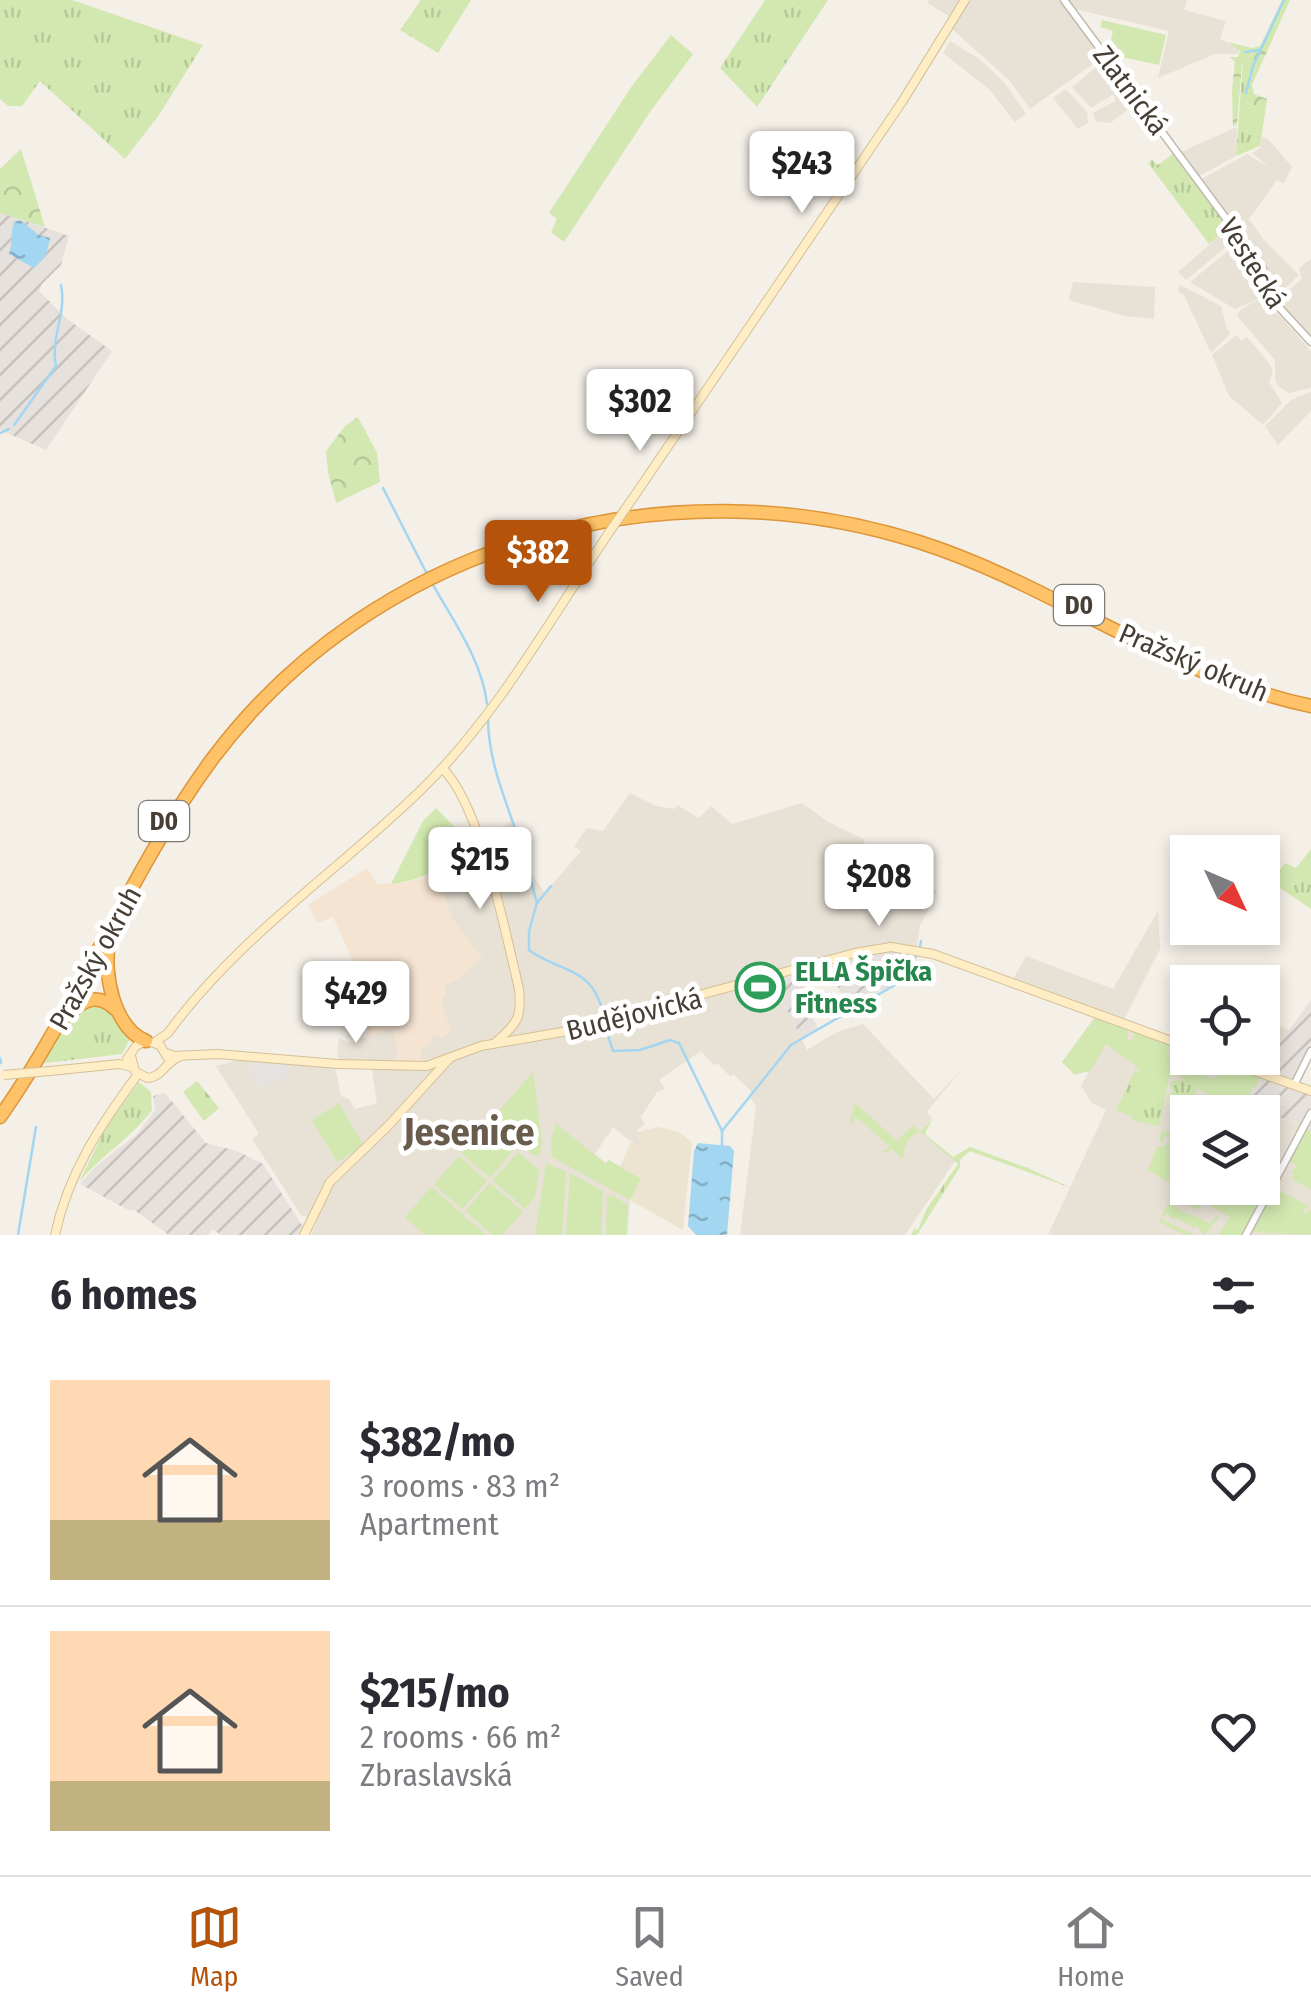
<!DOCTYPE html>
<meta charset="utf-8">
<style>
:root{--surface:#fff;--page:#f2f2f3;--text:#2b2b33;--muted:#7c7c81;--line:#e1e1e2;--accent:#b45309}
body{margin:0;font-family:"Fira Sans Condensed",sans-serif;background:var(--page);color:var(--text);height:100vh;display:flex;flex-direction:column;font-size:38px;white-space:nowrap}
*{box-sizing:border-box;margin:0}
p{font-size:32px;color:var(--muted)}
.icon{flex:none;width:55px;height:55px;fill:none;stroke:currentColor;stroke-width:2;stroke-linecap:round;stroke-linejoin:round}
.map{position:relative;height:1235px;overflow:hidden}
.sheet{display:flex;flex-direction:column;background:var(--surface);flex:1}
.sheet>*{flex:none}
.needle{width:65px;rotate:134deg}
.controls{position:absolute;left:1170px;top:835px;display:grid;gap:20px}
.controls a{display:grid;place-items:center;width:110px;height:110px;border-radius:0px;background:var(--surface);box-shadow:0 5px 15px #0003;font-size:50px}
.price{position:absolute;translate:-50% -85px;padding:0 22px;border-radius:10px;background:#fff;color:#222;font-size:32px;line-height:65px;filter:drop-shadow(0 2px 5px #0008)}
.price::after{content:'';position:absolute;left:50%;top:60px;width:30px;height:22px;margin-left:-15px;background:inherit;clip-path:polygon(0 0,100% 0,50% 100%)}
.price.current{background:var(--accent);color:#fff}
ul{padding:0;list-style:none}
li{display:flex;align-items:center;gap:30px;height:250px;padding:0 50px}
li+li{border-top:2px solid var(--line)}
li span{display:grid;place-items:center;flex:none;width:280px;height:200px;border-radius:0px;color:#555}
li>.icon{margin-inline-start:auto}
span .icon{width:120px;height:120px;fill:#fffc;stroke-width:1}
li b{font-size:42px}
h2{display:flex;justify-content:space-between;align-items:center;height:120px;padding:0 50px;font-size:42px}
.tab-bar{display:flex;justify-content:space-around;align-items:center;height:140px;border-top:2px solid var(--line);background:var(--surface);font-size:28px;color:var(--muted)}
.tab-bar a{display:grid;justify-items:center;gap:5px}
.tab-bar .current{color:var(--accent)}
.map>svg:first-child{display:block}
.residential{fill:#e8e1d5;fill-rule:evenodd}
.commercial{fill:#f5e4d2}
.industrial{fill:url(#industrial-furrows)}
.education{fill:#ede3d1}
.grass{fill:url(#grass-tufts)}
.forest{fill:url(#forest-crowns)}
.cemetery{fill:url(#cemetery-stones)}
.green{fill:#d2e8b0}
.parking{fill:#e5e2df}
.water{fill:url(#water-ripples)}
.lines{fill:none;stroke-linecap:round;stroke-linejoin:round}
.stream{stroke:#a3d6f0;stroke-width:2.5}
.tertiary-casing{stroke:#c2b9ad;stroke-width:9}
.secondary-casing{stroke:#d4c097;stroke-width:10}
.motorway-casing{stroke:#de9537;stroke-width:15}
.tertiary{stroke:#fff;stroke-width:6}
.secondary{stroke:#ffedc6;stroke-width:8}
.motorway{stroke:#fec268;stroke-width:12}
.secondary-bridge-casing{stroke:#d4c097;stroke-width:10;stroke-linecap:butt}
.secondary-bridge{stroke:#ffedc6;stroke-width:8}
.labels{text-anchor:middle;stroke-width:10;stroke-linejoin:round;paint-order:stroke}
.shield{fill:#fff;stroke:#7e7972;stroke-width:2.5}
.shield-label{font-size:25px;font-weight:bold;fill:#473f36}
.street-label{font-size:28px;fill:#473f36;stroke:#fff}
.leisure-label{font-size:28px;font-weight:bold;fill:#27864d;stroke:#fff;text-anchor:start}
.district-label{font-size:38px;font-weight:bold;fill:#6a5c4d;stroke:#fff}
</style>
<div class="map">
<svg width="1311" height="1235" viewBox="0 0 1311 1235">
<defs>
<pattern id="industrial-furrows" width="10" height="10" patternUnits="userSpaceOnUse" patternTransform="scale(2.5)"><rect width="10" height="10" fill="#e6e1dc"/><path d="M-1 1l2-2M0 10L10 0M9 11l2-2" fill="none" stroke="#c7c2bd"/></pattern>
<pattern id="grass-tufts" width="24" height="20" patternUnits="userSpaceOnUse" patternTransform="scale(2.5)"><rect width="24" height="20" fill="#d2e8b0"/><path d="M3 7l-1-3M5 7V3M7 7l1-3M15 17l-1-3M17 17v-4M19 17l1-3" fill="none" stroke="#b6c898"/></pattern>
<pattern id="forest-crowns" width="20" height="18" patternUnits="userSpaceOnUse" patternTransform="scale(2.5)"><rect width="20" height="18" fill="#d2e8b0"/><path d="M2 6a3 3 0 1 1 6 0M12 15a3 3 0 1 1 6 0" fill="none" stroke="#b6c898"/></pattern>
<pattern id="cemetery-stones" width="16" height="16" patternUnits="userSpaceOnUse" patternTransform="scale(2.5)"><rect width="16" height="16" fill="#d2e8b0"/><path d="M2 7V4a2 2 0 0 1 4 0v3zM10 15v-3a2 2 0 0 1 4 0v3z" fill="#b6c898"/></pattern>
<pattern id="water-ripples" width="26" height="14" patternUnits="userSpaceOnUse" patternTransform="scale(2.5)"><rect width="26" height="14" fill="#a3d6f0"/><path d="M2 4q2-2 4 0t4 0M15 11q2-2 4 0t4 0" fill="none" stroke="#87afc3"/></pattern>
</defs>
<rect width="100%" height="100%" fill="#f4efe7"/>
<g class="residential">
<path d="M929 0H1187L1184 10 1226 21 1220 39 1240 48 1238 54H1215L1158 78 1169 31 1066 7 1104 56 1030 109 1010 81 952 29 956 20 927 3Z"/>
<path d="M950 41 978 58 1005 83 1026 114 1015 122 989 89 943 53Z"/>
<path d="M1101 63 1134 105 1110 123 1095 121 1093 113 1115 101 1114 94 1091 108 1072 87Z"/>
<path d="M1066 89 1087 112 1088 123 1078 129 1053 98Z"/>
<path d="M1237 127 1236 156 1199 176 1181 152Z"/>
<path d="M1262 137 1268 139 1292 167 1284 183 1277 180 1249 219 1265 241 1299 275 1278 294 1266 268 1202 179 1247 154 1269 167 1252 153 1260 148Z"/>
<path d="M1230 227 1238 237 1186 280 1178 272Z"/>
<path d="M1240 241 1262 269 1269 295 1264 298 1311 351V388L1289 393 1279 387 1275 379V360L1237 316 1240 310 1263 297 1235 309 1190 282Z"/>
<path d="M1311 259V339L1277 301 1302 279 1299 268Z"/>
<path d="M1073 282 1155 287 1154 319 1125 316 1069 300Z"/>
<path d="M1180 285 1221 306 1227 329 1231 333 1211 353 1184 295 1178 291Z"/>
<path d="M1237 335 1241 341 1247 337 1268 362 1273 370 1269 382 1282 403 1263 425 1229 396 1212 355Z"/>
<path d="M1311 392V411L1278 445 1265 426 1291 400Z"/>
<path d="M630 793 656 806 675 809 677 805 699 818 711 806 732 824 802 803 828 822 865 840 860 853 937 891 920 926 917 946H880L769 975 807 1050 837 1032 863 1024 934 1099 960 1071 927 1112 932 1118 920 1132 955 1161 905 1235H740L756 1106 751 1099V1091L733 1074 730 1076 717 1063 714 1065 701 1051 659 1080 665 1089 657 1092 641 1117 645 1124 637 1130 643 1151 613 1127 595 1154 606 1163 609 1160 641 1179 630 1200 627 1235H311L317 1221 301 1215 252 1139 259 1134 216 1066 242 1059 335 1067 341 1096 349 1099 355 1109 377 1103 371 1064 341 1061 337 1056 339 1038 349 1043 393 1028 398 1051 395 1062 421 1061V1049L427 1046 430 1037 438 1034 444 986 482 958 451 917 437 872 476 842 511 822 531 874 545 893 581 851 574 846 587 828 603 831Z"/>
<path d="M1158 911 1160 949 1124 1020 1187 1043 1188 1058H1262L1263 1018 1289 1030 1265 1063 1255 1088 1274 1117 1301 1124 1311 1131V1235H1048L1106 1110 1092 1103 1081 1086 1089 1071 1075 1075 1062 1062 1094 1018 1009 987 1026 956 1113 989ZM1188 1112H1262V1188H1188Z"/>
</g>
<path class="commercial" d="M367 868 377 884 405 883 437 874 451 917 482 958 457 980 444 986 447 994 442 999 443 1009 452 1032 440 1038 437 1034 430 1037 431 1043 421 1049V1061L395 1063 398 1050 392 1028 367 1038 368 1005 372 1002 333 917 318 923 308 905Z"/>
<g class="industrial">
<path d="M0 212 69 236 61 265 42 284 39 291 67 319 112 351 46 450 0 430Z"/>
<path d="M877 952H915L905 977 866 999 862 994 846 1003 827 966Z"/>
<path d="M803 971 812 983 798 990 818 1028 801 1038 773 982Z"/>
<path d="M1311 1000V1055L1299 1080 1311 1089V1131L1301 1124 1246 1107 1252 1087H1255L1265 1063Z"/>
<path d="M165 1093 206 1143 237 1151 263 1164 303 1227 300 1235H221L212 1229 208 1235H169L134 1210H128L80 1184 96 1166 137 1134 155 1110 153 1096Z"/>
</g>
<path class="education" d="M658 1127 679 1132 692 1142 683 1230 630 1200 641 1179 620 1167 631 1142 643 1149 638 1132Z"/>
<g class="grass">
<path d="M0 0H72L203 45 159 115 125 159 40 81 22 106H8L0 99Z"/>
<path d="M421 0H471L438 53 400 30Z"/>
<path d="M765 0H828L757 107 720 68Z"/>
<path d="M1243 61 1251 62 1246 107 1261 111 1258 129 1262 133 1260 146 1236 156Z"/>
<path d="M1174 153 1230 227 1209 244 1148 163 1152 160 1158 165Z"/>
<path d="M1311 849V909L1271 882 1285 863 1296 868Z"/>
<path d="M101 1003 117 1016 130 1039 122 1054 38 1064 78 1009Z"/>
<path d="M1211 1059 1203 1075 1216 1079 1208 1094 1199 1089V1085L1177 1130 1190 1103 1169 1096 1166 1105 1168 1095 1174 1092 1170 1088 1171 1081 1186 1080 1177 1076 1201 1078Z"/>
<path d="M1135 1070 1144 1075 1147 1070 1157 1073 1149 1102 1163 1106 1159 1126 1132 1120 1133 1117 1116 1110Z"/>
<path d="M139 1082 151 1092 152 1110C131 1138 102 1155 79 1182L107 1125Z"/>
<path d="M932 1119 925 1134 953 1157 970 1147 1028 1168 1071 1188 970 1151 960 1160V1167L917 1235H911L914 1229 918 1230 926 1210 958 1164 920 1132Z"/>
</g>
<g class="forest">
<path d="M1282 0H1290L1252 85 1254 94 1267 99 1262 133 1258 129 1260 111 1246 107 1249 61 1242 64 1237 124 1233 127 1232 91 1235 61 1229 57H1238L1240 51 1228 42 1251 48 1260 46Z"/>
<path d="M21 149 45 227 0 213V169Z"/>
<path d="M358 417 377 453 380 482 336 503 328 472 326 451 345 426Z"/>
</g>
<path class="cemetery" d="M197 1081 219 1108 204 1121 183 1092Z"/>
<g class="green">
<path d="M1102 20 1166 35 1159 65 1108 54 1113 31 1100 27Z"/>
<path d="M671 35 693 54 650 112 564 242 551 232 557 219 549 213 632 86Z"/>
<path d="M436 808 472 845C446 865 424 881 391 884L423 821Z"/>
<path d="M1095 1018 1128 1030V1040L1131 1042 1135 1032 1170 1044 1167 1055 1176 1047 1187 1051 1188 1058H1209L1200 1078 1176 1075 1169 1078 1163 1106 1148 1103 1156 1073 1147 1070 1145 1075 1139 1073V1067L1135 1071 1137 1066 1106 1044 1090 1071 1074 1074 1062 1062Z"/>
<path d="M1226 1066 1260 1077 1255 1088H1252L1246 1107 1208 1094 1217 1076 1226 1075Z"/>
<path d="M533 1072 542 1142 540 1156 533 1155 489 1122Z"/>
<path d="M339 1103 364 1146 337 1162 312 1120Z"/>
<path d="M855 1103 897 1141 913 1126 921 1132C910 1133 902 1148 903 1159L891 1148 886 1154 883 1151 889 1148 887 1144 859 1119 855 1118 852 1124 850 1121Z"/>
<path d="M556 1124 606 1164 609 1160 641 1179 630 1200 552 1157 551 1139Z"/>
<path d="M486 1125 515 1149 490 1178 461 1153Z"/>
<path d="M1162 1129 1187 1143V1158L1183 1155 1181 1159 1187 1166 1182 1164 1178 1170 1184 1176 1187 1172V1175L1176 1186 1146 1169 1149 1168 1157 1146 1164 1147 1170 1139 1165 1135 1162 1143 1159 1141Z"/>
<path d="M1306 1129 1311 1131V1189L1292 1180 1294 1175 1291 1172 1298 1165 1288 1162Z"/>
<path d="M518 1152 539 1170 535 1197 525 1209 493 1180Z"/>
<path d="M459 1156 487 1181 462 1209 434 1184Z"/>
<path d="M546 1163 566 1172 562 1235H535Z"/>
<path d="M570 1173 603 1191 601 1235H566Z"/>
<path d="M490 1183 523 1212 502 1235H492L465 1211Z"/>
<path d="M431 1187 486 1235H425L405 1217Z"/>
<path d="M1194 1188H1231L1259 1203 1243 1235H1218L1230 1217 1193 1196Z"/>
<path d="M1274 1188 1310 1206 1302 1211 1305 1214 1311 1209V1235L1251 1232Z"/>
<path d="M611 1195 628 1205 627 1235H606L607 1197Z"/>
<path d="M1180 1195 1202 1207 1196 1209 1182 1203 1183 1199H1177L1173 1205C1186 1216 1197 1214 1209 1224L1215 1218 1214 1214 1219 1217 1205 1235 1196 1226 1194 1228 1176 1217 1174 1220 1166 1213 1161 1219 1195 1235H1185L1159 1222 1165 1207Z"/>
</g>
<path class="parking" d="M251 1062 288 1065V1075L261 1090 248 1067Z"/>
<g class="water">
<path d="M20 220 39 235 50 238 46 256 34 268 9 254C13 243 10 233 14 222Z"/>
<path d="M698 1143 730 1146 734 1151 727 1235H696L688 1226 694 1151Z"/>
</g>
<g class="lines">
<g class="stream">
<path d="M1245 52 1259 50"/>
<path d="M1246 93 1253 66 1284 0"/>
<path d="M14 425 56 366C50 337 67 314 61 285"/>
<path d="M0 433 9 429"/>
<path d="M383 488 428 576"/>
<path d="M432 583C453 621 482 660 487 704"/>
<path d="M488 720C489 770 511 810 524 857"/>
<path d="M528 870 537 903 529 931V950C561 974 593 964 604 1017"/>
<path d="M537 903 551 886"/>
<path d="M920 947 921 941"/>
<path d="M605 1026 613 1051 640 1050 670 1040 679 1043 722 1131V1147"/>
<path d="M0 1058 1 1063"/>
<path d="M722 1131 791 1045 907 978 917 953"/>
<path d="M18 1235 36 1127"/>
</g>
<g class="tertiary-casing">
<g id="tertiary">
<path d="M1064 0 1262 267 1277 305 1311 342"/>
<path d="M1294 1085 1311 1051"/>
<path d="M1246 1235 1311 1113"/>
</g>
</g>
<g class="secondary-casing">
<g id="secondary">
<path d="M635 495 902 102 965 0"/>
<path d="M442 768C480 803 506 935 519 989 522 1020 517 1023 495 1043"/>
<path d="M155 1042 168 1033C238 937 337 872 421 790 497 716 551 618 610 531"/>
<path d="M166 1053 174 1056 218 1054 338 1064 427 1066 481 1046 562 1032 855 953 891 947 933 954 1188 1047"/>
<path d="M131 1056 135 1071 147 1078C163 1077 165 1062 179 1057"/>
<path d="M1218 1058 1311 1091"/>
<path d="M127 1059 136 1046 146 1041 160 1045 167 1057"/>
<path d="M50 1071 119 1064 132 1067"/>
<path d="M55 1235C68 1173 101 1124 138 1074"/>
<path d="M304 1235 330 1182 389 1125 449 1059"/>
</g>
</g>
<g class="motorway-casing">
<g id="motorway">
<path d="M109 943C103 974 114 1028 146 1041"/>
<path d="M69 1015C83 999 98 993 115 1009"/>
<path d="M0 1117C80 1003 130 870 213 758 375 542 666 461 919 542 1054 585 1171 677 1311 706"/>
</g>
</g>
<use href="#tertiary" class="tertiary"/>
<use href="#secondary" class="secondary"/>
<use href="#motorway" class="motorway"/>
<g class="secondary-bridge-casing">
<g id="secondary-bridge">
<path d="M610 531 635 495"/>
<path d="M4 1075 50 1071"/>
</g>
</g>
<use href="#secondary-bridge" class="secondary-bridge"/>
</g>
<defs>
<g id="stadium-ring" transform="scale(2.5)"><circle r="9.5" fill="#fff" stroke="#2e9e5b" stroke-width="1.5"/><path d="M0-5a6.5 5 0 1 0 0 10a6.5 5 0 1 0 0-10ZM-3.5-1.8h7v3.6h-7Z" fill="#2e9e5b"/></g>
</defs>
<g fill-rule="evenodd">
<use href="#stadium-ring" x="760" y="987"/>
</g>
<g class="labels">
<g class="shield">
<rect x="1054" y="585" width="50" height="40" rx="8"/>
<rect x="139" y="801" width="50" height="40" rx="8"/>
</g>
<g class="shield-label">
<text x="1079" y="614">D0</text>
<text x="164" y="830">D0</text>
</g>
<g class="street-label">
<text transform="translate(1131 90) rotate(53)" y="10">Zlatnická</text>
<text transform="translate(1253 263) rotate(58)" y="10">Vestecká</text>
<text transform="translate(1194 662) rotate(23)" y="10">Pražský okruh</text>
<text transform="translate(95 958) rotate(-61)" y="10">Pražský okruh</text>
<text transform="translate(634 1014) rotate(-14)" y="10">Budějovická</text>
</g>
<g class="leisure-label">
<text x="795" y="981">ELLA Špička<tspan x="795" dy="32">Fitness</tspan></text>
</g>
<g class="district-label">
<text x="469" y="1145">Jesenice</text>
</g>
</g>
</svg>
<div class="controls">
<a><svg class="needle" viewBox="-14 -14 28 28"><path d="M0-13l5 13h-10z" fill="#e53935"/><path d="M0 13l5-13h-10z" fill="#7c7c81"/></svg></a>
<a><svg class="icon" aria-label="locate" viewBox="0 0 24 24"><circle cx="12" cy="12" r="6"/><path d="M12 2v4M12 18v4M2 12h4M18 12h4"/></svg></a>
<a><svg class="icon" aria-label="layers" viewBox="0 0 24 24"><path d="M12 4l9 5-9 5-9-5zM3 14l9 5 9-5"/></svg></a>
</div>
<b class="price" style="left:802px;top:216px">$243</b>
<b class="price" style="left:640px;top:454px">$302</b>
<b class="price current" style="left:538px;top:605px">$382</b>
<b class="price" style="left:480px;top:912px">$215</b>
<b class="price" style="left:879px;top:929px">$208</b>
<b class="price" style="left:356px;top:1046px">$429</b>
</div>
<section class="sheet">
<h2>6 homes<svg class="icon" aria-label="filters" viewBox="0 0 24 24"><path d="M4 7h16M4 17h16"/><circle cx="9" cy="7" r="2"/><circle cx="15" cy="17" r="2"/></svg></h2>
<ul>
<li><span style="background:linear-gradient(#ffd9b3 70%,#c2b280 0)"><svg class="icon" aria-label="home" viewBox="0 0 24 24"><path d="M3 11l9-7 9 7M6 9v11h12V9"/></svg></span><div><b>$382/mo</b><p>3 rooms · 83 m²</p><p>Apartment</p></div><svg class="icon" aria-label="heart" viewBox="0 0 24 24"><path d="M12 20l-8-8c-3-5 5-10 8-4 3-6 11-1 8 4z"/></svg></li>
<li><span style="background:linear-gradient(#ffd9b3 75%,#c2b280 0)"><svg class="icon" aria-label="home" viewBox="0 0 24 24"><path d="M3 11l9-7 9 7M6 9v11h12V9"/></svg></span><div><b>$215/mo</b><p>2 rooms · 66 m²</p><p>Zbraslavská</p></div><svg class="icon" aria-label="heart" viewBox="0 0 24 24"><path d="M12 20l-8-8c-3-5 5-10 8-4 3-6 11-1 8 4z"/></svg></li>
</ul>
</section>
<nav class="tab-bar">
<a class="current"><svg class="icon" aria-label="map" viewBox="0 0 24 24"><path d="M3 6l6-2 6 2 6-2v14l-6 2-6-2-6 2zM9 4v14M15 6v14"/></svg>Map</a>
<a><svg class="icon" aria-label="saved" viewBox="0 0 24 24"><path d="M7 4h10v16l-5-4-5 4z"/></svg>Saved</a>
<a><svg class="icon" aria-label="home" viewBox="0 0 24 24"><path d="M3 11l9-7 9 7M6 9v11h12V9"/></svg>Home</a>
</nav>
